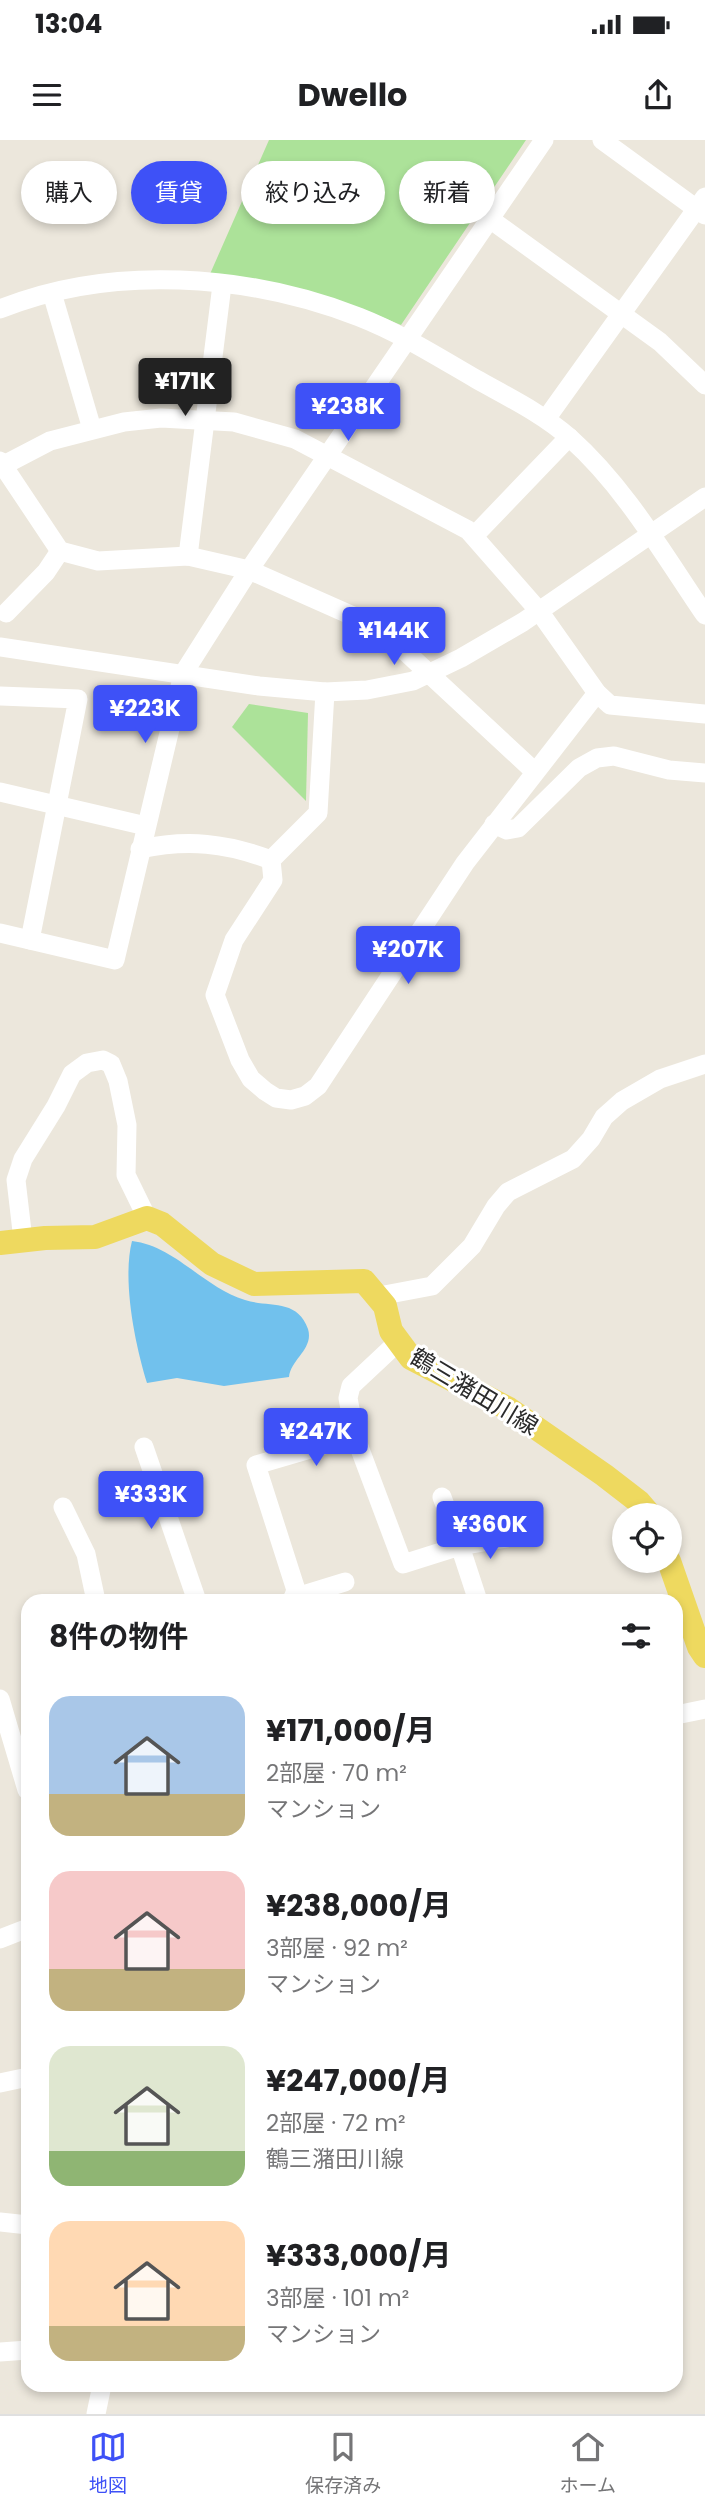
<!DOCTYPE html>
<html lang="ja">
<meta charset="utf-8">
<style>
:root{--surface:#fff;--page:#f6f6f6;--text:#202124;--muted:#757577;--line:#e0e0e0;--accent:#3e51f7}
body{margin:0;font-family:Poppins,"Noto Sans JP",sans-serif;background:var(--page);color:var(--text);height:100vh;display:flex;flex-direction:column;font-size:26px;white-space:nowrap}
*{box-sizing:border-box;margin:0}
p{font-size:23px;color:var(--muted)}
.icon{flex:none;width:38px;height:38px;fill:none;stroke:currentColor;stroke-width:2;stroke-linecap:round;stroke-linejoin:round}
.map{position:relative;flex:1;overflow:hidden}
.sheet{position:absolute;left:21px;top:1454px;width:662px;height:798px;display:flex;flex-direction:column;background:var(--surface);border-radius:21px;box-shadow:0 4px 10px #0003}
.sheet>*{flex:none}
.hud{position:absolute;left:21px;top:21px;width:663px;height:63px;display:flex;gap:14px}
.tools{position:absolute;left:612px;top:1363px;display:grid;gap:14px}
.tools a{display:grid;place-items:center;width:70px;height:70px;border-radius:50%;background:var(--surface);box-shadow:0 4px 10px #0003;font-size:35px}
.price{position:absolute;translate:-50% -60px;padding:0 16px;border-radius:7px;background:var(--accent);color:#fff;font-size:23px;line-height:46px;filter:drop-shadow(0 2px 4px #0008)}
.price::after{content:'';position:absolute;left:50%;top:42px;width:21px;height:16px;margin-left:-10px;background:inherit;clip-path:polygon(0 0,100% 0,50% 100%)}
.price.active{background:#222;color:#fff}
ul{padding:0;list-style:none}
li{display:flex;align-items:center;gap:21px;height:175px;padding:0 28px}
li span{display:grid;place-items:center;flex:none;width:196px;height:140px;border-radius:21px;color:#555}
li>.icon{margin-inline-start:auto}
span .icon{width:84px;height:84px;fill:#fffc;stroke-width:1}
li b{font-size:30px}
h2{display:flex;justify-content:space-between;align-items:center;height:84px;padding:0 28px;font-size:30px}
.pill{padding:0 24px;border-radius:32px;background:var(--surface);box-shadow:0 4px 10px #0003;font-size:24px;line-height:63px}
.pill.active{background:var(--accent);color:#fff}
.status{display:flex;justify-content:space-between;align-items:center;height:49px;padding:0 35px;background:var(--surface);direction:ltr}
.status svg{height:19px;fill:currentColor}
header{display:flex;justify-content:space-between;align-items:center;height:91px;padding:0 28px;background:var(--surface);font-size:32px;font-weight:700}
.tab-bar{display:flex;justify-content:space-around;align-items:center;height:98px;border-top:2px solid var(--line);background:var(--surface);font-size:19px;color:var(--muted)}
.tab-bar a{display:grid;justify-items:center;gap:4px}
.tab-bar .active{color:var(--accent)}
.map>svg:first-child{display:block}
.green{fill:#ace299}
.water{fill:#71c1ed}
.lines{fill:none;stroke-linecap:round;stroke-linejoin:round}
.minor{stroke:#fff;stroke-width:19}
.major{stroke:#eed95f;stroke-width:24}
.labels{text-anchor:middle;stroke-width:6;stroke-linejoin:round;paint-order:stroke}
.street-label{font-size:24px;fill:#2a2a2a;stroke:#fff}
</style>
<div class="status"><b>13:04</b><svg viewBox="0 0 49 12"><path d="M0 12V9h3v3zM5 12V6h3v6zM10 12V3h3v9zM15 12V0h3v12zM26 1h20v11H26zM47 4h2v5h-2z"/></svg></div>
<header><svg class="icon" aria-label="menu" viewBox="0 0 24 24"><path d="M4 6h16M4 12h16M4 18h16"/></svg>Dwello<svg class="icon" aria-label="share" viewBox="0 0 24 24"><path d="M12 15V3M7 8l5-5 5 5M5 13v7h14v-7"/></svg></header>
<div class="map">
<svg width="705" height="2274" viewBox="0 0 705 2274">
<rect width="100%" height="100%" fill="#ece7dc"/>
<g class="green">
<path d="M269 0H526L401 185 360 168 210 134Z"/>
<path d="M249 564 308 573 306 661 232 587Z"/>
</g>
<path class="water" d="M132 1101C175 1106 203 1147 245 1160 269 1168 297 1158 308 1189 314 1209 291 1219 289 1237L224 1246 177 1238 147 1243C135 1204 122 1140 132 1101Z"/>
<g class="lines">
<g class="minor">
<path d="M602 0 705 75"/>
<path d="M490 79 660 202 705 245"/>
<path d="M52 153 92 289"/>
<path d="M0 169C111 124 249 134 359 177 400 193 438 217 476 239 508 257 543 274 570 298 625 347 664 415 705 475"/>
<path d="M546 279 705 57"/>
<path d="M0 321 60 411 98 421 188 416 249 430 380 488 534 631"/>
<path d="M4 325 50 301 124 282 161 278 234 282 295 299 468 390 539 471 597 553 610 565 705 574"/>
<path d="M474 396 569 297"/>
<path d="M188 416 222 145"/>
<path d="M6 473 46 432 60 411"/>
<path d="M0 507 259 546 325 552 367 550 413 541 461 518 523 482 705 357"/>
<path d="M325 552 318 673 271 720 273 740 234 800 215 855 240 920 251 939 265 951 276 958 291 960 305 956 318 946 465 723 597 553"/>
<path d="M0 556 78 559 30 800"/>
<path d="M0 652 146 686"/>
<path d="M494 684 507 690 518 688 579 628 597 618 614 616 669 630 705 633"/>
<path d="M140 709C188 699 226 703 271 720"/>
<path d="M0 793 115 820 183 534 249 430 544 0"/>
<path d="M23 1100 16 1040 23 1019 56 966 72 934 87 923 103 920 111 924 118 941 127 985 126 1035 147 1078"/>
<path d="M379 1156 432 1146 472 1106 496 1066 508 1052 573 1019 591 999 604 977 622 961 660 939 705 924"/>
<path d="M355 1296 403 1424 460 1406 478 1461"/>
<path d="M144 1307 197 1461"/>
<path d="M442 1357 460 1406 512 1397"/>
<path d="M63 1367 86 1414 96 1461"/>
<path d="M293 1458 345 1442"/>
<path d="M292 1461 296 1450 256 1325 355 1296 348 1258 351 1246 398 1202"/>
<path d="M0 1559 27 1650"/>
<path d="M676 1575 705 1569"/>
<path d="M0 1799 28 1788"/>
<path d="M0 1943 28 1937"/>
<path d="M0 2082 28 2085"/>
<path d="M0 2212 28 2210"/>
<path d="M96 2274 102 2245"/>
</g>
<g class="major">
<path d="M0 1103 45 1098 95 1097 147 1078 162 1084 212 1124 254 1144 364 1141 385 1166 391 1191 411 1218 509 1269 604 1335 639 1362 651 1376"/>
<path d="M669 1421 699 1507 705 1516"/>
</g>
</g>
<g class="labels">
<g class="street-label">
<text transform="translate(474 1252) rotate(31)" y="8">鶴三潴田川線</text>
</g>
</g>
</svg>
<div class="tools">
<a><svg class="icon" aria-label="locate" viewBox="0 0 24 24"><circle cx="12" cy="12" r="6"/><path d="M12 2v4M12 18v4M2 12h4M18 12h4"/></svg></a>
</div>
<b class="price active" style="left:185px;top:278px">¥171K</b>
<b class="price" style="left:348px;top:303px">¥238K</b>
<b class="price" style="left:394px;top:527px">¥144K</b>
<b class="price" style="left:145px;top:605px">¥223K</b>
<b class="price" style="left:408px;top:846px">¥207K</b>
<b class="price" style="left:316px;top:1328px">¥247K</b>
<b class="price" style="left:151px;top:1391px">¥333K</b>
<b class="price" style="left:490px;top:1421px">¥360K</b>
<div class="hud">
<a class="pill">購入</a>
<a class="pill active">賃貸</a>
<a class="pill">絞り込み</a>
<a class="pill">新着</a>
</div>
<section class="sheet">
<h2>8件の物件<svg class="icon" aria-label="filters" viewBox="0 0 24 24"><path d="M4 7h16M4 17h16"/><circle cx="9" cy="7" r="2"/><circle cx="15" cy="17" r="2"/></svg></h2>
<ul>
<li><span style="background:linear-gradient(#a9c7e8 70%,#c2b280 0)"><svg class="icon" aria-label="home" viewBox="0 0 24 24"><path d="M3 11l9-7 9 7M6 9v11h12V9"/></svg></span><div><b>¥171,000/月</b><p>2部屋 · 70 m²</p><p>マンション</p></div></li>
<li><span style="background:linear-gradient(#f6c9c9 70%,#c2b280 0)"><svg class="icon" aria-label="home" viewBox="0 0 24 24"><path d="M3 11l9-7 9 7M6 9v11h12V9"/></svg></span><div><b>¥238,000/月</b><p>3部屋 · 92 m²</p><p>マンション</p></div></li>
<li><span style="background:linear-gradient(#dfe7d0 75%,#8fb573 0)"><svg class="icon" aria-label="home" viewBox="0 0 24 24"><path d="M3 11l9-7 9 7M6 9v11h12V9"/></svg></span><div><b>¥247,000/月</b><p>2部屋 · 72 m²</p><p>鶴三潴田川線</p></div></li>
<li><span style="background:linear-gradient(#ffd9b3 75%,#c2b280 0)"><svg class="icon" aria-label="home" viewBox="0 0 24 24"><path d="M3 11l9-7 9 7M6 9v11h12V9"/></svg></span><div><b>¥333,000/月</b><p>3部屋 · 101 m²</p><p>マンション</p></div></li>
</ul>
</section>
</div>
<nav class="tab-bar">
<a class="active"><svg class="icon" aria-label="map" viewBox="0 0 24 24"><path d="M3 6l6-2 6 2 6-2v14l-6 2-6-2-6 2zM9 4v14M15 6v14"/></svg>地図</a>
<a><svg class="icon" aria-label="saved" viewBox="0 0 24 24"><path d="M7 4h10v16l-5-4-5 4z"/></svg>保存済み</a>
<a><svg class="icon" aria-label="home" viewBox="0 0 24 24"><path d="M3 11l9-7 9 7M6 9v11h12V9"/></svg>ホーム</a>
</nav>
